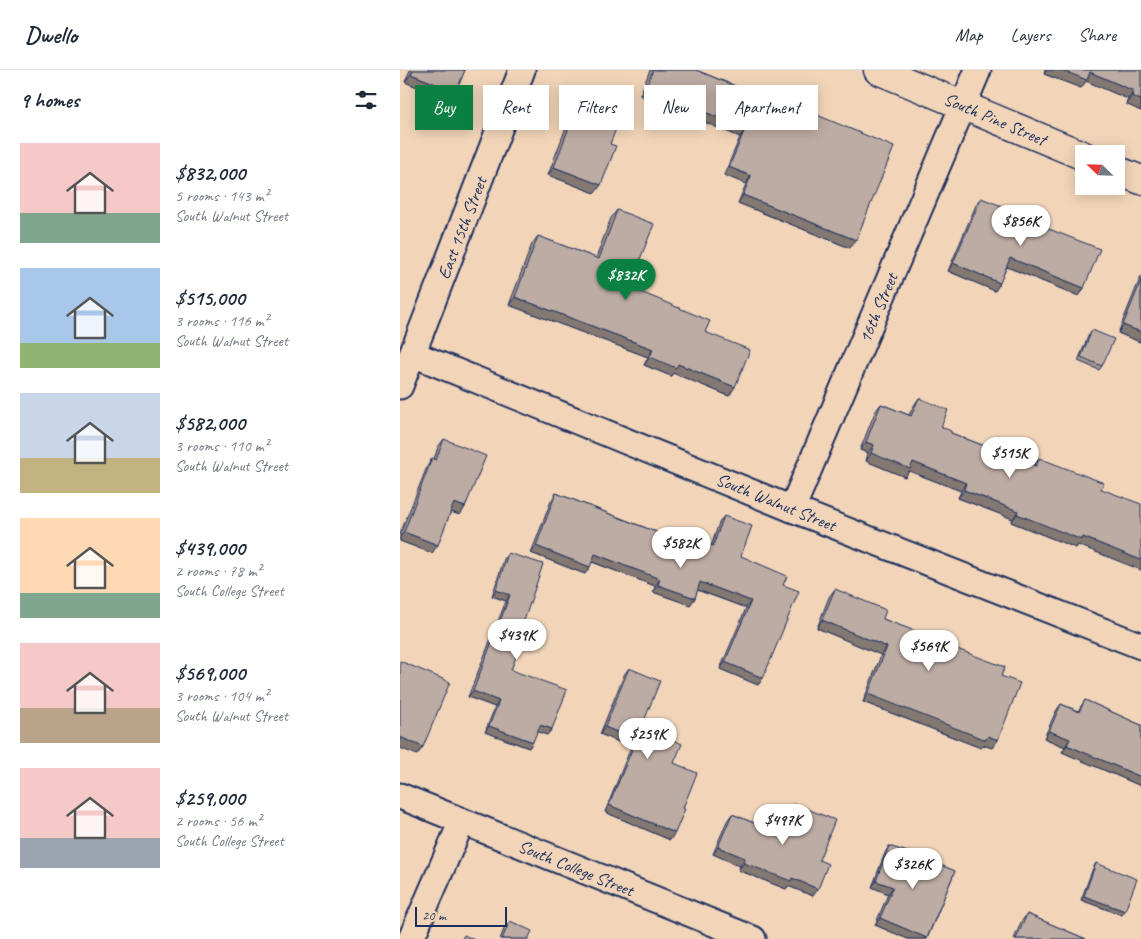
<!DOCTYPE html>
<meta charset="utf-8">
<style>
:root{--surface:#fff;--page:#f2f2f3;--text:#1f2937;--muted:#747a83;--line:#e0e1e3;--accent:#0b8043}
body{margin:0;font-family:Caveat,sans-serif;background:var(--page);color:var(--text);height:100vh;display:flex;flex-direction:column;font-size:19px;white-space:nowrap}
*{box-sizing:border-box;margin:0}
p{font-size:16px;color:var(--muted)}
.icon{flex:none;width:28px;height:28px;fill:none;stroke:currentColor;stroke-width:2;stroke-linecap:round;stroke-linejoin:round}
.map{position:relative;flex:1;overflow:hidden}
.side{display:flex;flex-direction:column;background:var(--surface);width:400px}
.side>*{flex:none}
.banner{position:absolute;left:15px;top:15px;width:475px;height:45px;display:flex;gap:10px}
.needle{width:32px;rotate:293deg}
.controls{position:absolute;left:675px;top:75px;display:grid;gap:10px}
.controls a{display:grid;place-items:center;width:50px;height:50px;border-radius:0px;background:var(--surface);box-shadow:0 2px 12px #0003;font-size:25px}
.scale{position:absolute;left:15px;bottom:12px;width:92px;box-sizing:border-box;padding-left:5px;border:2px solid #1b2f5e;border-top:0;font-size:14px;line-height:18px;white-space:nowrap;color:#1b2f5e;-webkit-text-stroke:4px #f2d5b9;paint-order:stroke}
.price{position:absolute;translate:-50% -42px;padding:0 11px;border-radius:18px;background:#fff;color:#222;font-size:16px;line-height:32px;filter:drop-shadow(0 1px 2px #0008)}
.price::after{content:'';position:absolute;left:50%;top:30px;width:15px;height:11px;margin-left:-8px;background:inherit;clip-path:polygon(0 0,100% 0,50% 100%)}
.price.active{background:var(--accent);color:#fff}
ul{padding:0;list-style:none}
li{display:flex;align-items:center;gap:15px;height:125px;padding:0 20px}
li span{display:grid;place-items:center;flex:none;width:140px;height:100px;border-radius:0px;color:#555}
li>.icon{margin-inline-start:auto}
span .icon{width:60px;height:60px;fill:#fffc;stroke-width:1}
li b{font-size:21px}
h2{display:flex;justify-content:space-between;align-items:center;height:60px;padding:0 20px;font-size:21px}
.chip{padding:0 18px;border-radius:0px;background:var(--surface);box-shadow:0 2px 12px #0003;font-size:18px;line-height:45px}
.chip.active{background:var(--accent);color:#fff}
header{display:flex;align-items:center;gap:30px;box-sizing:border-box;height:70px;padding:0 25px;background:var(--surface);border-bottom:1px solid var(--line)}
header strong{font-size:24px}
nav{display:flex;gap:28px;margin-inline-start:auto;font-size:18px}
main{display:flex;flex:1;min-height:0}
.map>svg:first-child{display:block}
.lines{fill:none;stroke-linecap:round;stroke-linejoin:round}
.street-casing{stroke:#1b2f5e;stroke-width:29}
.secondary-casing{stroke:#1b2f5e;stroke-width:31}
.street{stroke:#f2d5b9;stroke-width:25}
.secondary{stroke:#f2d5b9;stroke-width:28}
.wall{fill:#a3948c;stroke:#1b2f5e}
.shaded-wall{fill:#847872;stroke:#1b2f5e}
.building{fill:#bdaca3;stroke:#1b2f5e}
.labels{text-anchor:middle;stroke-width:4.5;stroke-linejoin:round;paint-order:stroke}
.street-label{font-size:18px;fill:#1b2f5e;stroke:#f2d5b9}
</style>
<header>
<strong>Dwello</strong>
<nav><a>Map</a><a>Layers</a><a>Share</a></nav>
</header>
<main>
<section class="side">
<h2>9 homes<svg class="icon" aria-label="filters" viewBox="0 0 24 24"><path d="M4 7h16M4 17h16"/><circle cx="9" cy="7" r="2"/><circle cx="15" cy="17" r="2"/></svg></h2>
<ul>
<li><span style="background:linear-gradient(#f6c9c9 70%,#7fa58c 0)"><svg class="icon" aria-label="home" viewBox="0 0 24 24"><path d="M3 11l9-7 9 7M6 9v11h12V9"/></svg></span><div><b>$832,000</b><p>5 rooms · 143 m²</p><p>South Walnut Street</p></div></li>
<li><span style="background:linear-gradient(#a9c7e8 75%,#8fb573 0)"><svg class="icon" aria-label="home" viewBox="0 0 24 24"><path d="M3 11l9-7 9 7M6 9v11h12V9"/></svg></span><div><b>$515,000</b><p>3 rooms · 116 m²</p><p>South Walnut Street</p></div></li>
<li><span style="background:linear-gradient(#c9d6e8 65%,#c2b280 0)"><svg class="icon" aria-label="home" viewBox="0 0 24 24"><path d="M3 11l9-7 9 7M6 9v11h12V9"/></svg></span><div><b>$582,000</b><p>3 rooms · 110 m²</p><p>South Walnut Street</p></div></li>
<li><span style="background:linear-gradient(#ffd9b3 75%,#7fa58c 0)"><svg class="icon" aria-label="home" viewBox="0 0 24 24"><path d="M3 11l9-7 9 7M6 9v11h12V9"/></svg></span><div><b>$439,000</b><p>2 rooms · 78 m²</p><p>South College Street</p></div></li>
<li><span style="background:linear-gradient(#f6c9c9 65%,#b9a48a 0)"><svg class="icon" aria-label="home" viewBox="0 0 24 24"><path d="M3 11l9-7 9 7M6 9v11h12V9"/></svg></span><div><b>$569,000</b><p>3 rooms · 104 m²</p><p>South Walnut Street</p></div></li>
<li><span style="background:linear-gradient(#f6c9c9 70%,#9aa5b1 0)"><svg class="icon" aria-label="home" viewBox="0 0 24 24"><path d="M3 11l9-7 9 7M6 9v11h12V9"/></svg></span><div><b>$259,000</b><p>2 rooms · 56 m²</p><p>South College Street</p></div></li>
</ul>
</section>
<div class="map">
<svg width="741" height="869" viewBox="0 0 741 869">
<rect width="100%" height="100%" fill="#f2d5b9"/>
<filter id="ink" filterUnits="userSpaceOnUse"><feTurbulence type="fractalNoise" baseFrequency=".02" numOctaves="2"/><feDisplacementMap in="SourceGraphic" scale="10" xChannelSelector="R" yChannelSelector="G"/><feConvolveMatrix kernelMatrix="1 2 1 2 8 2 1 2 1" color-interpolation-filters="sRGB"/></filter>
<g filter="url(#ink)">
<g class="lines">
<g class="street-casing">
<g id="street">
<path d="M13 284 392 439 741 576"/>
<path d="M0 316 122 0"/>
<path d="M392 439 578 0"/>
<path d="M0 726 353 869"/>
<path d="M11 869 62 751"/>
</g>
</g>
<g class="secondary-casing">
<g id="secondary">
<path d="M478 0 684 86"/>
<path d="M716 100 741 110"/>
</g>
</g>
<use href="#street" class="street"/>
<use href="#secondary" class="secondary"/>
</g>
<g class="wall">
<path d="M10 0H65L50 30 5 12Z"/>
<path d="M250 0H296L380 34 383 30 417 45 450 178 338 133 346 114 324 105 340 67 240 25Z"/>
<path d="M644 0H741V41L726 34 728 29 686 11 681 18 644 4 645 1Z"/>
<path d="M186 18 210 74 195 123 148 105 173 39 177 34 180 26Z"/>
<path d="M581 128 626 150 684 218 679 226 607 197 595 221 548 201 576 135Z"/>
<path d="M217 140 229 217 305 262 329 326 273 303 271 306 244 295 248 287 109 235 132 174 138 166 196 188 211 148Z"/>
<path d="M741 206V271L740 272 718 263Z"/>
<path d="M692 260 702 296 699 300 678 291 689 264Z"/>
<path d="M519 328 541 357 551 363 634 395 639 388 678 475 676 478 611 452 613 449 558 428 561 421 509 401 505 407 466 391 468 383 460 380 475 342 481 334 509 345 513 337Z"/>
<path d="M44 369 65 437 60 445 51 442 32 483 0 471V464L27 397 32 388 34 389 38 377Z"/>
<path d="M156 423 272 468 276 464 311 476 319 453 324 446 341 486 383 515 363 608 358 615 320 599 346 538 297 520 295 528 290 535 253 522 255 516 192 492 185 504 131 483 151 431Z"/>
<path d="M108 483 124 551 111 600 152 659 147 665 137 661 129 678 85 662 95 637 68 627 106 531 92 526 104 489Z"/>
<path d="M435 519 483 549 557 579 601 606 598 670 592 678 583 675 581 678 463 632 481 585 417 558 429 527Z"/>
<path d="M229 598 242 656 274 693 283 738 270 770 205 742 231 677 200 664 224 605Z"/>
<path d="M685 630 741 655V716L662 682 665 677 644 668 656 641 661 634 678 641Z"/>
<path d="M395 734 419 790 413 826 388 816 386 819 338 800 340 796 313 784 327 751 332 744 381 764 390 742Z"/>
<path d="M489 776 555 801 527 869H508L475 855 488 824 472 817 485 783Z"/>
<path d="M696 793 722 845 681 830 693 798Z"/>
<path d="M627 844 686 869H614L621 852Z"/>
<path d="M110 851 128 869H100L104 859Z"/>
</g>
<g class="shaded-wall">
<path d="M647 0H661L690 2 734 21 728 29 686 11 681 18 644 4Z"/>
<path d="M11 4 56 22 50 30 5 12Z"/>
<path d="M246 17 345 59 340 67 240 25Z"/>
<path d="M732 26 741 30V41L726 34Z"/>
<path d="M154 97 201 115 195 123 148 105Z"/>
<path d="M329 97 351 106 346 114 324 105Z"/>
<path d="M343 125 456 170 450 178 338 133Z"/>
<path d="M610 188 684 218 679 226 605 196Z"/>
<path d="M553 193 600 213 595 221 548 201Z"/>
<path d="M115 227 253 279 248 287 109 235Z"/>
<path d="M723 255 741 262 740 272 718 263Z"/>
<path d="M250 287 278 294 335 317 329 326 273 303 271 306 244 295Z"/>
<path d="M466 372 474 375 468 383 460 380Z"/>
<path d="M471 383 513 392 566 413 561 421 509 401 505 407 466 391Z"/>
<path d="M564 420 618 441 613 449 558 428Z"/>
<path d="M54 433 65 437 60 445 48 441Z"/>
<path d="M617 444 683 467 741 490V500L678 475 676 478 611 452Z"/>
<path d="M4 462 38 475 32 483 0 471V467Z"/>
<path d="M136 476 190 497 185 504 131 483Z"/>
<path d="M195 484 260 509 255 516 190 491Z"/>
<path d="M300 512 351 531 346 538 295 519Z"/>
<path d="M258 515 295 528 290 535 253 522Z"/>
<path d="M96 520 110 525 106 531 92 526Z"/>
<path d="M422 550 487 577 481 585 417 558Z"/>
<path d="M325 592 363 608 358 615 320 599Z"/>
<path d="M73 621 99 631 95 637 68 627Z"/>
<path d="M468 624 588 666 598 670 592 678 583 675 581 678 463 632Z"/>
<path d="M140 655 152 659 147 665 135 661Z"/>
<path d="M89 656 133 672 129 678 85 662Z"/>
<path d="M205 657 236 670 231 677 200 664Z"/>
<path d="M649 661 670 669 665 677 644 668Z"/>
<path d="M0 667 23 677 17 685 0 678Z"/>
<path d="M667 675 741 707V716L662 682Z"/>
<path d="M209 735 275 763 270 770 205 742Z"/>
<path d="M318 777 345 788 340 796 313 784Z"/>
<path d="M344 793 392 808 418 819 413 826 388 816 386 819 338 800Z"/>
<path d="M476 811 493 817 488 824 472 817Z"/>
<path d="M684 826 725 841 722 845 681 830Z"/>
<path d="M480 848 527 868V869H508L475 855Z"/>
</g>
<g class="building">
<path d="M13 0H65L56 22 11 4Z"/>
<path d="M253 0H296L381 35 383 30 417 44V45L494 77 456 170 343 125 351 106 329 97 345 59 246 17Z"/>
<path d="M661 0H741V30L732 26 734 21 690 2 687 10Z"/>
<path d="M186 18 226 33 210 74 216 76 201 115 154 97 179 31 180 32Z"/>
<path d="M581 128 628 146 626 150 700 179 684 218 610 188 600 213 553 193Z"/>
<path d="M217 140 254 154 229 217 310 251 305 262 350 280 335 317 278 294 276 298 250 287 253 279 115 227 138 166 199 189Z"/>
<path d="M741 211V262L723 255Z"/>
<path d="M692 260 714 269 702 296 681 287Z"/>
<path d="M519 328 548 340 541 357 551 361V363L636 396 639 388 704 413 701 419 741 434V490L683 467 682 470 617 444 618 441 564 420 566 413 513 392 510 399 471 383 474 375 466 372 481 334 511 346Z"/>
<path d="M44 369 86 386 65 437 54 433 38 475 4 462 32 388 36 390Z"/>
<path d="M156 423 274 469 276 464 313 476 324 446 352 456 341 486 387 506 383 515 399 521 363 608 325 592 351 531 300 512 295 528 258 515 260 509 195 484 190 497 136 476Z"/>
<path d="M108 483 143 494 124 551 129 553 111 600 167 620 152 659 140 655 133 672 89 656 99 631 73 621 110 525 96 520Z"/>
<path d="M435 519 486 540 483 549 558 577 557 579 605 597 601 606 620 613 598 670 588 666 586 670 468 624 487 577 422 550Z"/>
<path d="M0 591 50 612 23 677 0 667Z"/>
<path d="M229 598 260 611 242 656 282 674 274 693 297 703 283 738 285 739 275 763 209 735 236 670 205 657Z"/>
<path d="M685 630 741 655V707L667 675 670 669 649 661 661 634 679 642Z"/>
<path d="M395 734 435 750 419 790 428 794 418 819 392 808 391 811 344 793 345 788 318 777 332 744 383 765Z"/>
<path d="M489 776 514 784 555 801 527 868 480 848 493 817 476 811Z"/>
<path d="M696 793 737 809 725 841 684 826Z"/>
<path d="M627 844 686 869H616Z"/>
<path d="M110 851 132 861 128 869H102Z"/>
<path d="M64 865 73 869H62Z"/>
</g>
</g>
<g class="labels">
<g class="street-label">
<text transform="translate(595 49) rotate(23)" y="6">South Pine Street</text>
<text transform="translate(62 158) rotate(-69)" y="6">East 15th Street</text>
<text transform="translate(478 238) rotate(-67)" y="6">16th Street</text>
<text transform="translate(376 432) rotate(22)" y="6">South Walnut Street</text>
<text transform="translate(176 798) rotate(22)" y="6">South College Street</text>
</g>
</g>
</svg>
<div class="controls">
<a><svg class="needle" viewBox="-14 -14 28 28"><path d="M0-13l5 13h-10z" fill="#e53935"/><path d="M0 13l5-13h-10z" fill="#747a83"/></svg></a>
</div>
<div class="scale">20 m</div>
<b class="price" style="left:621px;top:177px">$856K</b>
<b class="price active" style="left:226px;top:231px">$832K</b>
<b class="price" style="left:610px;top:409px">$515K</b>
<b class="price" style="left:281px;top:499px">$582K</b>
<b class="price" style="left:117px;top:591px">$439K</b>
<b class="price" style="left:529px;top:602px">$569K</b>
<b class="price" style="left:248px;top:690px">$259K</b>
<b class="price" style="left:383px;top:776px">$497K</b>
<b class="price" style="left:513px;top:820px">$326K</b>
<div class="banner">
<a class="chip active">Buy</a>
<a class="chip">Rent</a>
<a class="chip">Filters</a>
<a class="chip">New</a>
<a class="chip">Apartment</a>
</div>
</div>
</main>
